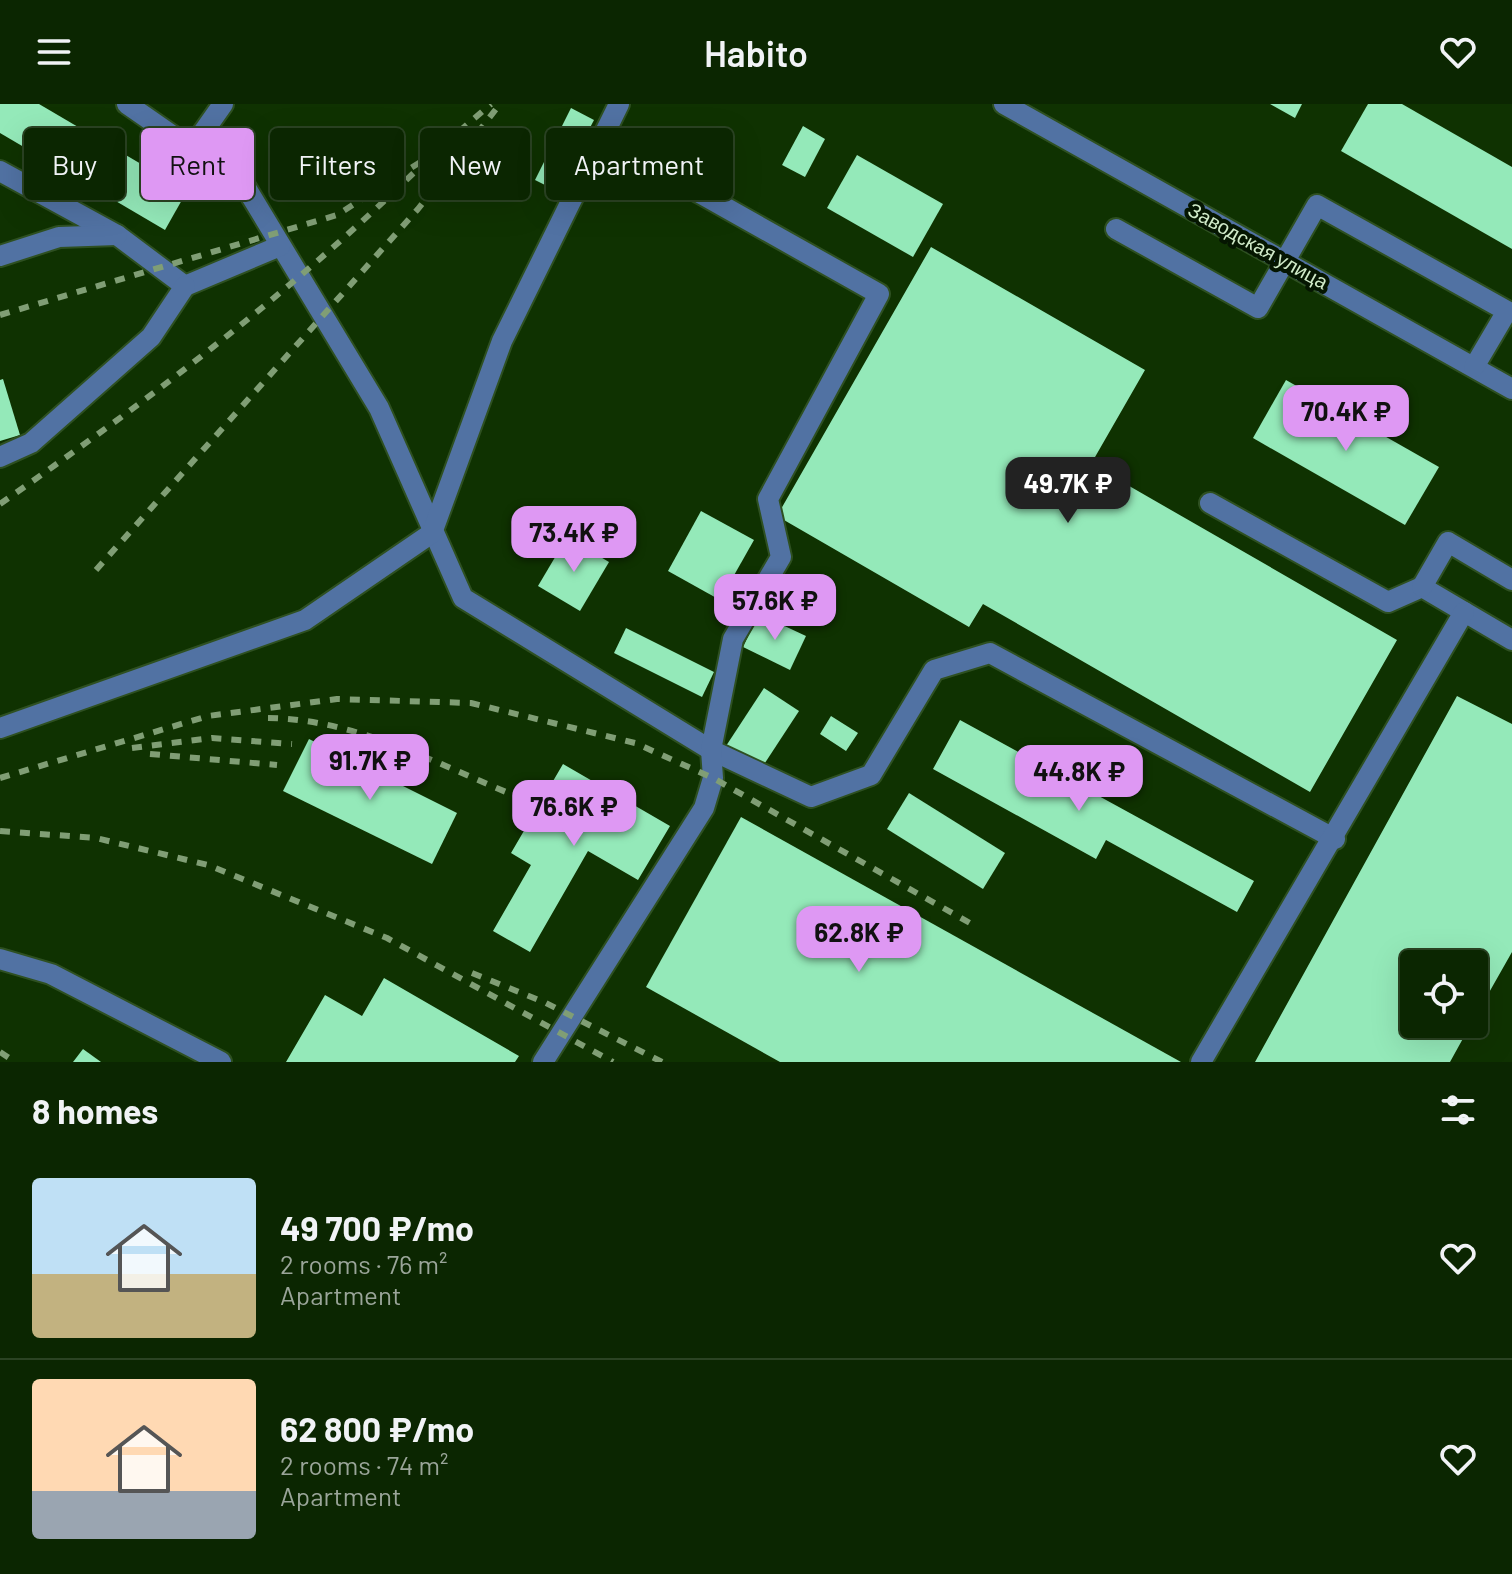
<!DOCTYPE html>
<meta charset="utf-8">
<style>
:root{--surface:#0b2601;--page:#142e0b;--text:#f1f3f6;--muted:#9aa599;--line:#2b4323;--accent:#de98f3}
body{margin:0;font-family:Barlow,sans-serif;background:var(--page);color:var(--text);height:100vh;display:flex;flex-direction:column;font-size:30px;white-space:nowrap}
*{box-sizing:border-box;margin:0}
p{font-size:26px;color:var(--muted)}
.icon{flex:none;width:44px;height:44px;fill:none;stroke:currentColor;stroke-width:2;stroke-linecap:round;stroke-linejoin:round}
.map{position:relative;height:958px;overflow:hidden}
.drawer{display:flex;flex-direction:column;background:var(--surface);flex:1}
.drawer>*{flex:none}
.banner{position:absolute;left:24px;top:24px;width:800px;height:72px;display:flex;gap:16px}
.controls{position:absolute;left:1400px;top:846px;display:grid;gap:16px}
.controls a{display:grid;place-items:center;width:88px;height:88px;border-radius:8px;background:var(--surface);box-shadow:0 8px 32px #0002,0 0 0 2px var(--line);font-size:40px}
.price{position:absolute;translate:-50% -68px;padding:0 18px;border-radius:16px;background:var(--accent);color:#111;font-size:26px;line-height:52px;filter:drop-shadow(0 2px 4px #0008)}
.price::after{content:'';position:absolute;left:50%;top:48px;width:24px;height:18px;margin-left:-12px;background:inherit;clip-path:polygon(0 0,100% 0,50% 100%)}
.price.selected{background:#222;color:#fff}
ul{padding:0;list-style:none}
li{display:flex;align-items:center;gap:24px;height:200px;padding:0 32px}
li+li{border-top:2px solid var(--line)}
li span{display:grid;place-items:center;flex:none;width:224px;height:160px;border-radius:8px;color:#555}
li>.icon{margin-inline-start:auto}
span .icon{width:96px;height:96px;fill:#fffc;stroke-width:1}
li b{font-size:34px}
h2{display:flex;justify-content:space-between;align-items:center;height:96px;padding:0 32px;font-size:34px}
.chip{padding:0 28px;border-radius:8px;background:var(--surface);box-shadow:0 8px 32px #0002,0 0 0 2px var(--line);font-size:28px;line-height:72px}
.chip.selected{background:var(--accent);color:#111}
header{display:flex;justify-content:space-between;align-items:center;height:104px;padding:0 32px;background:var(--surface);font-size:36px;font-weight:600}
.map>svg:first-child{display:block}
.building{fill:#94e9b9}
.lines{fill:none;stroke-linecap:round;stroke-linejoin:round}
.minor-casing{stroke:#2e5021;stroke-width:24}
.minor{stroke:#5172a3;stroke-width:20}
.rail{stroke:#809e75;stroke-width:6;stroke-dasharray:10 10;stroke-linecap:butt}
.labels{text-anchor:middle;stroke-width:8;stroke-linejoin:round;paint-order:stroke}
.street-label{font-size:20px;fill:#d1ebc9;stroke:#051601}
</style>
<header><svg class="icon" aria-label="menu" viewBox="0 0 24 24"><path d="M4 6h16M4 12h16M4 18h16"/></svg>Habito<svg class="icon" aria-label="heart" viewBox="0 0 24 24"><path d="M12 20l-8-8c-3-5 5-10 8-4 3-6 11-1 8 4z"/></svg></header>
<div class="map">
<svg width="1512" height="958" viewBox="0 0 1512 958">
<rect width="100%" height="100%" fill="#0f3201"/>
<g class="building">
<path d="M0 0H39L187 87 165 126 0 29Z"/>
<path d="M1270 0H1302L1295 14Z"/>
<path d="M1368 0H1402L1512 63V145L1341 47Z"/>
<path d="M571 4 594 16 557 87 535 76Z"/>
<path d="M803 22 825 35 805 73 782 61Z"/>
<path d="M857 51 943 100 913 153 827 104Z"/>
<path d="M931 143 1145 266 1091 360 1397 536 1310 688 983 500 969 523 777 412Z"/>
<path d="M3 275 20 331 0 337V276Z"/>
<path d="M1286 276 1439 363 1405 421 1253 334Z"/>
<path d="M701 407 754 436 720 496 668 467Z"/>
<path d="M567 433 609 458 580 507 538 482Z"/>
<path d="M759 510 806 532 790 566 743 543Z"/>
<path d="M626 524 714 568 702 593 614 549Z"/>
<path d="M764 584 799 607 761 665 726 642Z"/>
<path d="M1457 592 1512 620V848L1474 915V860H1414V920H1471L1450 958H1255Z"/>
<path d="M831 612 858 629 846 647 820 630Z"/>
<path d="M960 616 1254 777 1237 808 1106 736 1096 755 933 665Z"/>
<path d="M309 635 457 709 432 760 283 687Z"/>
<path d="M563 660 670 722 638 776 588 747 530 848 493 827 531 761 511 749Z"/>
<path d="M909 689 1005 749 983 785 887 725Z"/>
<path d="M741 713 1181 958H780L646 883Z"/>
<path d="M384 874 519 952 515 958H286L325 891 362 912Z"/>
<path d="M83 945 101 958H73Z"/>
</g>
<g class="lines">
<g class="minor-casing">
<g id="minor">
<path d="M127 0 245 82 379 304 463 494 711 646 811 693 871 671 934 566 990 549 1335 735"/>
<path d="M1004 0 1512 285"/>
<path d="M192 44 223 0"/>
<path d="M0 67 117 131 185 182 280 142"/>
<path d="M1116 125 1258 204 1317 101 1507 207 1474 263"/>
<path d="M0 152 59 133 117 131"/>
<path d="M0 353 31 339 151 233 185 182"/>
<path d="M1210 399 1388 498 1422 483 1512 536"/>
<path d="M1422 483 1448 438 1512 476"/>
<path d="M0 624 305 516 432 429 502 237 619 0"/>
<path d="M0 855 51 870 221 958"/>
<path d="M543 958 704 704 713 674 711 646 733 535 781 453 768 395 879 190 602 34"/>
<path d="M1201 958 1464 508"/>
</g>
</g>
<use href="#minor" class="minor"/>
<g class="rail">
<path d="M0 211 337 111 433 50 491 0"/>
<path d="M0 400C153 293 300 182 433 50"/>
<path d="M96 466 418 105 500 0"/>
<path d="M268 614C353 615 429 656 506 688"/>
<path d="M132 644 212 634 292 640"/>
<path d="M150 650 277 661"/>
<path d="M0 674 208 612 337 595 471 599 635 639 713 674 977 823"/>
<path d="M0 727 96 734 208 761 387 834 613 958"/>
<path d="M472 869 546 899 662 958"/>
<path d="M0 948 15 958"/>
</g>
</g>
<g class="labels">
<g class="street-label">
<text transform="translate(1258 142) rotate(29)" y="7">Заводская улица</text>
</g>
</g>
</svg>
<div class="controls">
<a><svg class="icon" aria-label="locate" viewBox="0 0 24 24"><circle cx="12" cy="12" r="6"/><path d="M12 2v4M12 18v4M2 12h4M18 12h4"/></svg></a>
</div>
<b class="price" style="left:1346px;top:349px">70.4K ₽</b>
<b class="price selected" style="left:1068px;top:421px">49.7K ₽</b>
<b class="price" style="left:574px;top:470px">73.4K ₽</b>
<b class="price" style="left:775px;top:538px">57.6K ₽</b>
<b class="price" style="left:370px;top:698px">91.7K ₽</b>
<b class="price" style="left:1079px;top:709px">44.8K ₽</b>
<b class="price" style="left:574px;top:744px">76.6K ₽</b>
<b class="price" style="left:859px;top:870px">62.8K ₽</b>
<div class="banner">
<a class="chip">Buy</a>
<a class="chip selected">Rent</a>
<a class="chip">Filters</a>
<a class="chip">New</a>
<a class="chip">Apartment</a>
</div>
</div>
<section class="drawer">
<h2>8 homes<svg class="icon" aria-label="filters" viewBox="0 0 24 24"><path d="M4 7h16M4 17h16"/><circle cx="9" cy="7" r="2"/><circle cx="15" cy="17" r="2"/></svg></h2>
<ul>
<li><span style="background:linear-gradient(#bfe0f5 60%,#c2b280 0)"><svg class="icon" aria-label="home" viewBox="0 0 24 24"><path d="M3 11l9-7 9 7M6 9v11h12V9"/></svg></span><div><b>49 700 ₽/mo</b><p>2 rooms · 76 m²</p><p>Apartment</p></div><svg class="icon" aria-label="heart" viewBox="0 0 24 24"><path d="M12 20l-8-8c-3-5 5-10 8-4 3-6 11-1 8 4z"/></svg></li>
<li><span style="background:linear-gradient(#ffd9b3 70%,#9aa5b1 0)"><svg class="icon" aria-label="home" viewBox="0 0 24 24"><path d="M3 11l9-7 9 7M6 9v11h12V9"/></svg></span><div><b>62 800 ₽/mo</b><p>2 rooms · 74 m²</p><p>Apartment</p></div><svg class="icon" aria-label="heart" viewBox="0 0 24 24"><path d="M12 20l-8-8c-3-5 5-10 8-4 3-6 11-1 8 4z"/></svg></li>
</ul>
</section>
